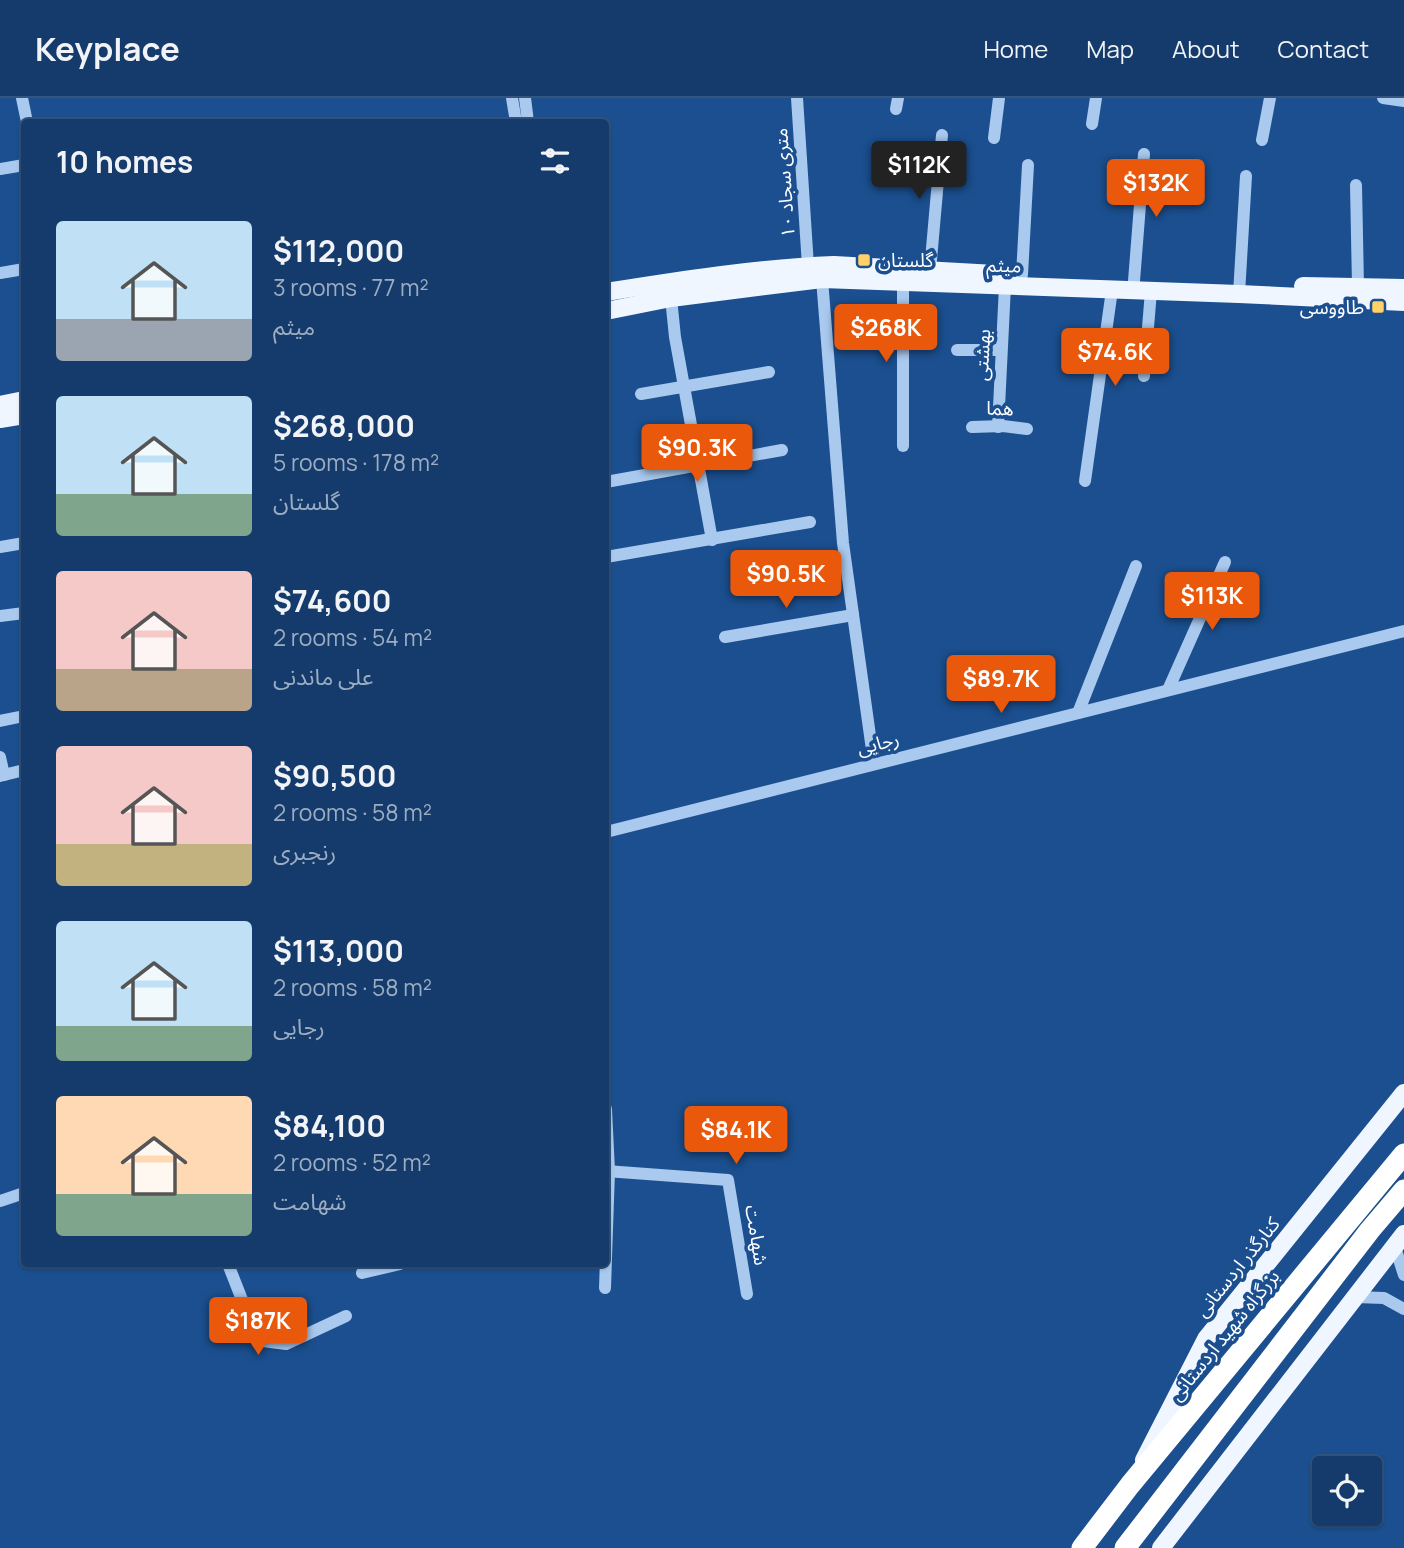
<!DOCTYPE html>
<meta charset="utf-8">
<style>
:root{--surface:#143b6b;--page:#1d4271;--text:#f1f3f6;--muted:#9dadc1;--line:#33557e;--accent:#ea580c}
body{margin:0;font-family:Manrope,"Noto Sans Arabic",sans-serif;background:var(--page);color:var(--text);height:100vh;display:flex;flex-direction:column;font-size:26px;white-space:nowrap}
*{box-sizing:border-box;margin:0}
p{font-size:23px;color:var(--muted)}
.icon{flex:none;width:38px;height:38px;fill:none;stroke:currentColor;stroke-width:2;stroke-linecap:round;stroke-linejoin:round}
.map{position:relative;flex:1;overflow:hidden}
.sheet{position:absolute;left:21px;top:21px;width:588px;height:1148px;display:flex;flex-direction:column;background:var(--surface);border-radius:7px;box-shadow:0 2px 5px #0004,0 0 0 2px var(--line)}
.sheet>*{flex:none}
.fabs{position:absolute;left:1312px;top:1358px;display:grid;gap:14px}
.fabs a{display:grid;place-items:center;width:70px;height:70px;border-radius:7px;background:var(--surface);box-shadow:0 2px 5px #0004,0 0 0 2px var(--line);font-size:35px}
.price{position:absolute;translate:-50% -60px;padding:0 16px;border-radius:7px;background:var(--accent);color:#fff;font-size:23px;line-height:46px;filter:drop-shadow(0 2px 4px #0008)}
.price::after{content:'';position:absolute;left:50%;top:42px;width:21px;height:16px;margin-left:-10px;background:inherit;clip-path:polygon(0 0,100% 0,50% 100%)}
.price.current{background:#222;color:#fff}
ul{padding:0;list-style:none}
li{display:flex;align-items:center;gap:21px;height:175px;padding:0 35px}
li span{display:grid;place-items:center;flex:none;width:196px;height:140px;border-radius:7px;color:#555}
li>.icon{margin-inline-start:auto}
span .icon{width:84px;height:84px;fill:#fffc;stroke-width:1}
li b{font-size:30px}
h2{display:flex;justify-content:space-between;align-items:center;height:84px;padding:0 35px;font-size:30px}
header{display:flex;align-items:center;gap:42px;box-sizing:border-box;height:98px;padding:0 35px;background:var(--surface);border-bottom:2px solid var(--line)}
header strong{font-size:33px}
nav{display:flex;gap:38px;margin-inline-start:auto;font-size:24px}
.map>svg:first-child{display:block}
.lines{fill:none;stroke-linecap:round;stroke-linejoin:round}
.minor{stroke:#a9c9ee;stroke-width:12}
.major{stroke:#f0f6ff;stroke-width:18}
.highway{stroke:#fff;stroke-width:21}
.poi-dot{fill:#ffd166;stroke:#1b4f8f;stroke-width:2.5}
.labels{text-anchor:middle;stroke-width:7;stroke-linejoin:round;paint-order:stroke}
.street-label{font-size:19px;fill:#fff;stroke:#1b4f8f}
.poi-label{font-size:19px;fill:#fff;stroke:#1b4f8f;text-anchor:start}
</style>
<header>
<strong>Keyplace</strong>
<nav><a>Home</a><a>Map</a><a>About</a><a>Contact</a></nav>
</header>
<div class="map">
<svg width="1404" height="1450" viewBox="0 0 1404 1450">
<rect width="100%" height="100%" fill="#1b4f8f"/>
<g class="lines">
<g class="minor">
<path d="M22 0 27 24"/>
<path d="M512 0 516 24"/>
<path d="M525 0 528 24"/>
<path d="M797 0 808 168"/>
<path d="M1383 0 1404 3"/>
<path d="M896 11 898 0"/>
<path d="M1092 26 1096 0"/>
<path d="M994 40 999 0"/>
<path d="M1262 42 1270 0"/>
<path d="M0 71 24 67"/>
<path d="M1356 87 1358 188"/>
<path d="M930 173 942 37"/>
<path d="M0 175 24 171"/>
<path d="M1022 177 1028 67"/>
<path d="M822 181 843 445 874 666"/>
<path d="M1134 183 1144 56"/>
<path d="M903 184V348"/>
<path d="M1239 196 1246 78"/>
<path d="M671 200 675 239 712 442"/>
<path d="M957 252H1001"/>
<path d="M1144 278 1151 193"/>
<path d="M641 296 769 274"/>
<path d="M972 329 1003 328 1027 331"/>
<path d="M998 329 1005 188"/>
<path d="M1085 383 1112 192"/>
<path d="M606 384 782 352"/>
<path d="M0 449 24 445"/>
<path d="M606 459 810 424"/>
<path d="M0 518 24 515"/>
<path d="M725 539 853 517"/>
<path d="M1168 592 1225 464"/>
<path d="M1078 615 1136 468"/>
<path d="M0 623 24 618"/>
<path d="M0 659 4 677"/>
<path d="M0 678 24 672"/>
<path d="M606 734 1404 533"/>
<path d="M606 1073 728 1082 747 1196"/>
<path d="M0 1103 24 1095"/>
<path d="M1395 1149 1404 1177"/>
<path d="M228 1166 252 1227 263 1243 286 1246 346 1218"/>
<path d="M362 1175 400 1166"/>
<path d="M605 1190 609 1073 606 1011"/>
<path d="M1355 1199 1384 1200 1404 1211"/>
</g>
<g class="major">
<path d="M1303 188 1404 190"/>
<path d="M606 194C681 182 758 170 834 167L995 176"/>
<path d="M606 213 671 200 822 181 1239 196 1404 204"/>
<path d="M0 307 24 302"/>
<path d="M0 321 24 317"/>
<path d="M1144 1362 1206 1241 1404 995"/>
<path d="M1161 1450 1404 1136"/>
</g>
<g class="highway">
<path d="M1082 1450 1130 1387 1404 1056"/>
<path d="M1125 1450 1370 1132 1404 1092"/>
</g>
</g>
<g class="poi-dot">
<rect x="857" y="155" width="14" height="14" rx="3.5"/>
<rect x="1371" y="202" width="14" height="14" rx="3.5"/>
</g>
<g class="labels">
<g class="street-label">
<text transform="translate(784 85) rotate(-94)" y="7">۱۰ متری سجاد</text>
<text transform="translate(1004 167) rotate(2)" y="7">میثم</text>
<text transform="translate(982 257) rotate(-87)" y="7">بهشتی</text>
<text transform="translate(1000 310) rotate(2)" y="7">هما</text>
<text transform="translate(878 645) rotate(-14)" y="7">رجایی</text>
<text transform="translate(757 1137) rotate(81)" y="7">شهامت</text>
<text transform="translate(1237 1169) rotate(-51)" y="7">کنارگذر اردستانی</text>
<text transform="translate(1224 1237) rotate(-51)" y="7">بزرگراه شهید اردستانی</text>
</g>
<g class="poi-label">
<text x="878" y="169">گلستان</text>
<text x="1364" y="216" text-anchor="end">طاووسی</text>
</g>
</g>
</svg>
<div class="fabs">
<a><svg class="icon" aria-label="locate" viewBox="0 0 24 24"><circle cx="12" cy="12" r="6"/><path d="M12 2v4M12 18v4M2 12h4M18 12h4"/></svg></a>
</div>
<b class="price current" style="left:919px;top:103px">$112K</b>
<b class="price" style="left:1156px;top:121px">$132K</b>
<b class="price" style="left:886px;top:266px">$268K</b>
<b class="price" style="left:1115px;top:290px">$74.6K</b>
<b class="price" style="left:697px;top:386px">$90.3K</b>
<b class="price" style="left:786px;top:512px">$90.5K</b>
<b class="price" style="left:1212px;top:534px">$113K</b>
<b class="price" style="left:1001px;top:617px">$89.7K</b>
<b class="price" style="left:736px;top:1068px">$84.1K</b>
<b class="price" style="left:258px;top:1259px">$187K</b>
<section class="sheet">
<h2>10 homes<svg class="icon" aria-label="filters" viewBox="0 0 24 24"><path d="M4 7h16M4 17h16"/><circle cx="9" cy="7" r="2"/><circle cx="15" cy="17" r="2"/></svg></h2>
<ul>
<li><span style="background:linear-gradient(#bfe0f5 70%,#9aa5b1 0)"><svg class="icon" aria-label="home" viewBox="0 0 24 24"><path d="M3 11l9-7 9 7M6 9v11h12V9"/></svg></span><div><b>$112,000</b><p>3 rooms · 77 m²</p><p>میثم</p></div></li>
<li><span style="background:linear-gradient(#bfe0f5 70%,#7fa58c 0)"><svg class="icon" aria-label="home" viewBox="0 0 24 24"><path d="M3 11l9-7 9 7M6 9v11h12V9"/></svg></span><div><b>$268,000</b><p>5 rooms · 178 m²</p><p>گلستان</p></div></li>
<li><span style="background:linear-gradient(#f6c9c9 70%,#b9a48a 0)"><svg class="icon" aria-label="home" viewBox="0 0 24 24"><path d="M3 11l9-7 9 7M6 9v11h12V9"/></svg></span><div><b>$74,600</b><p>2 rooms · 54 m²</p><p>علی ماندنی</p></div></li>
<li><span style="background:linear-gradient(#f6c9c9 70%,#c2b280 0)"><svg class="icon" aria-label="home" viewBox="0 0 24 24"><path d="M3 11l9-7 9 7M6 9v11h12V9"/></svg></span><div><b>$90,500</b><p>2 rooms · 58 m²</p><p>رنجبری</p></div></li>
<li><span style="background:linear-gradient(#bfe0f5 75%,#7fa58c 0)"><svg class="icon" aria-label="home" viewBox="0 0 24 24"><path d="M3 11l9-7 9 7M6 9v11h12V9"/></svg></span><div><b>$113,000</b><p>2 rooms · 58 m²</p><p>رجایی</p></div></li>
<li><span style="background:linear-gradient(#ffd9b3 70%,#7fa58c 0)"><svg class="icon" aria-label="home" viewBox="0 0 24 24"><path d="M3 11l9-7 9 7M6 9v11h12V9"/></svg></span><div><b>$84,100</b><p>2 rooms · 52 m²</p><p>شهامت</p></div></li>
</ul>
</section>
</div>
